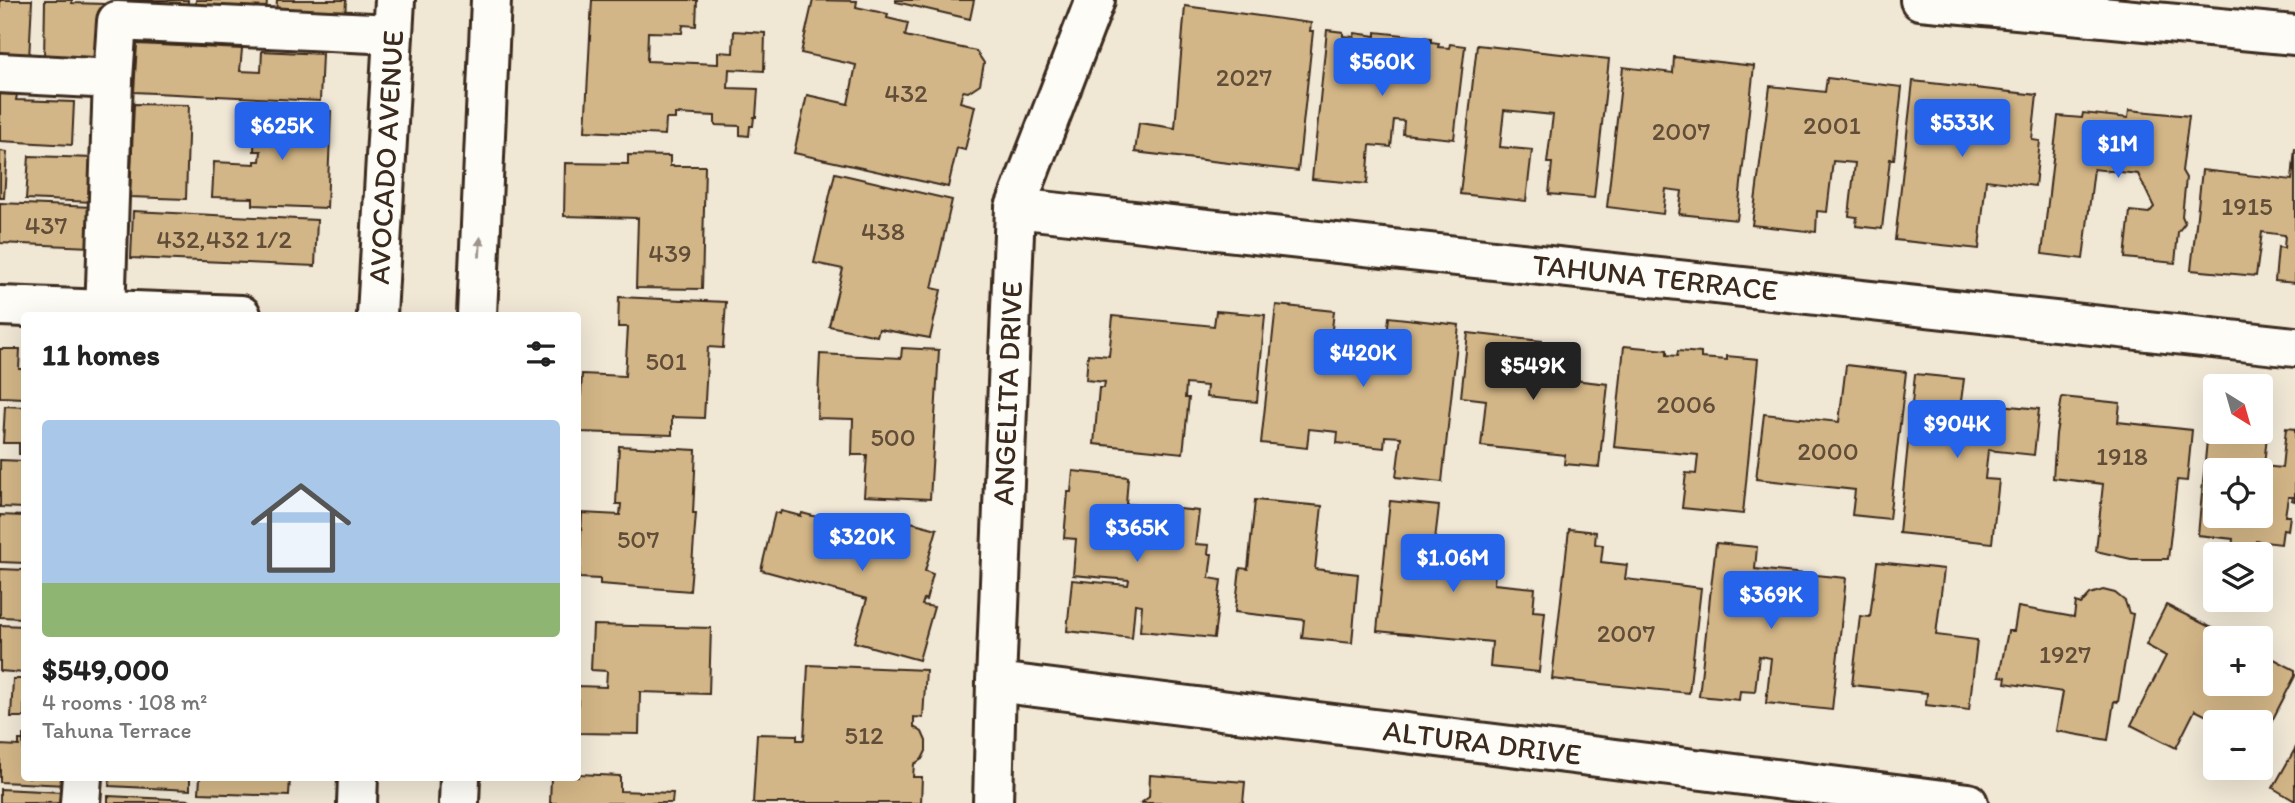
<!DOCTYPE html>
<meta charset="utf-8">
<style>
:root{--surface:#fff;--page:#f6f6f6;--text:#222;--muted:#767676;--accent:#2563eb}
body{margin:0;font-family:Itim,sans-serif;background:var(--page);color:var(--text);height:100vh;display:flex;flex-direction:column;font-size:26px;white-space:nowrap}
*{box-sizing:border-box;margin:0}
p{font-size:23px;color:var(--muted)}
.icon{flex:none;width:38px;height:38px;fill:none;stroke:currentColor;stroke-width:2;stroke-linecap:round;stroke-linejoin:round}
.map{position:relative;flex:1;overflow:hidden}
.side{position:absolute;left:21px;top:312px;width:560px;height:469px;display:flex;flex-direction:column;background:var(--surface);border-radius:7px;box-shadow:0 7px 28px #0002}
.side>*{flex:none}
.needle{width:46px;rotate:143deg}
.tools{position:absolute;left:2203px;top:374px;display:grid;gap:14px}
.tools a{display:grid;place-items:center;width:70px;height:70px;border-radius:7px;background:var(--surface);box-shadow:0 7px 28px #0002;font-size:35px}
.price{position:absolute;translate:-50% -60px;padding:0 16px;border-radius:7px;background:var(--accent);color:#fff;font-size:23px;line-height:46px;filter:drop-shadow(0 2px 4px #0008)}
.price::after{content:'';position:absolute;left:50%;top:42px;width:21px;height:16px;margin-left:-10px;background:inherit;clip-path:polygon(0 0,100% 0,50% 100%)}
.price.active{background:#222;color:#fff}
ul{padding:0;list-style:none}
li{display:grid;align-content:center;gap:14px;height:371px;padding:0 21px}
li span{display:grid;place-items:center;height:217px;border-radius:7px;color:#555}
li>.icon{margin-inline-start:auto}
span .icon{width:126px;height:126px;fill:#fffc;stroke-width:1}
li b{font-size:30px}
h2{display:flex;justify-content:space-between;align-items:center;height:84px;padding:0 21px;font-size:30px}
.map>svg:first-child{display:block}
.building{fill:#d3b687;stroke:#3b2a1e;stroke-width:2;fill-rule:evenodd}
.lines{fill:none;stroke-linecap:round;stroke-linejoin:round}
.minor-casing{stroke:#3b2a1e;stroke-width:44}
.minor{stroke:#fdfcf7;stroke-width:38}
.oneway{fill:#9c938a}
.labels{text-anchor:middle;stroke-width:6;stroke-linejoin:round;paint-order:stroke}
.number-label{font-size:26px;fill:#614d38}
.street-label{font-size:30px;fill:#3b2a1e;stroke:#fdfcf7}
</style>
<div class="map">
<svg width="2295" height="803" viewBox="0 0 2295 803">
<rect width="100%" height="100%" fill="#f0e7d5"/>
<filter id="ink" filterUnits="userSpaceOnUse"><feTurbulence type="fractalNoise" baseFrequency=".0143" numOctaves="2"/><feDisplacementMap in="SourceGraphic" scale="14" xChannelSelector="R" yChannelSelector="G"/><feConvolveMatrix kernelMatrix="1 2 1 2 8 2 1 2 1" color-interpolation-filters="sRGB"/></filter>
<g filter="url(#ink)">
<g class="building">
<path d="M0 0H32L29 60 0 59Z"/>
<path d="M45 0H72V3L105 4 102 63 44 61Z"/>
<path d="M115 0H188L187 11 114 8Z"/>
<path d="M196 0H267L266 16 196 13Z"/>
<path d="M277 0H346L345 18 276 16Z"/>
<path d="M592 0H697L696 26 683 25 682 33 648 32 647 61 718 64V52L733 53 734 31 765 33 764 71 729 69 728 88 758 89 756 117H754L753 126H750L749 136 740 135V126L715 125V116L675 114V119H666L665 135 585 131Z"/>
<path d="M813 0 857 1 856 7 888 14 887 18 908 23 905 36 976 51 984 63 980 84 968 92 963 91 960 102 975 106 965 150 957 148 948 187 794 153 807 95 848 104 856 65 801 53Z"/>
<path d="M896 0H974L970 19 896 2Z"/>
<path d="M1185 6 1311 23 1310 31H1313L1298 171 1135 152 1139 123 1175 128Z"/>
<path d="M1327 30 1343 32V36L1354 37 1355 33 1376 36V32L1431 38V42L1439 43 1438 47 1449 48 1450 44 1465 46 1454 139 1403 134 1404 121 1394 120 1391 147 1370 145 1367 184 1312 179Z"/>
<path d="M137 44 242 49 240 71 261 72 262 51 322 54 320 101 134 92Z"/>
<path d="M1477 45 1609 59 1594 198 1549 194 1552 163H1547L1553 115 1504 110 1500 147 1532 150 1526 201 1460 194Z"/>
<path d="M1674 57 1754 66 1737 220 1679 214 1682 191 1666 189 1663 214 1607 207 1623 67 1673 73Z"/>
<path d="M1827 78 1902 87 1894 159H1890L1882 229 1856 226 1857 217 1849 216 1855 163 1833 161 1827 212 1817 211 1816 232 1752 225 1770 86 1825 92Z"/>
<path d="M1913 81 2037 95 2032 140 2040 141 2035 186 1986 180 1979 249 1895 240Z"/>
<path d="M0 94 17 95 16 100 74 102 72 145 0 141Z"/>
<path d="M134 104 189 105 186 199 130 197Z"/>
<path d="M256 108 331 111 327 208 253 205V198L212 197 214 162 255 164V161H260L261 151H254Z"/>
<path d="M2129 110 2189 116 2182 171 2186 178 2182 216 2185 223 2178 232 2175 263 2125 258 2130 211 2149 213 2154 207 2138 174 2094 169 2083 259 2042 254 2058 116 2082 118 2083 113 2128 118Z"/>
<path d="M2295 148V283L2275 281 2278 247 2284 248 2285 235 2262 232 2256 276 2191 270 2202 170 2292 180Z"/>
<path d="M0 151 7 152 4 198H0Z"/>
<path d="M628 155 670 156V166H705L702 289 636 288 638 218 564 216 565 163 628 164Z"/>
<path d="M29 156 95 158 93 202 26 199Z"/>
<path d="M835 173 952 200 932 288 941 290 930 338 879 329 877 336 829 326 843 269 814 263Z"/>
<path d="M0 203 93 207 91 247 0 243Z"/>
<path d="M133 211 317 220 315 266 131 258Z"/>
<path d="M619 297 726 302 723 348 708 347 704 418 672 417V435L579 432 582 374 625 376 628 327H618Z"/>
<path d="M1276 305 1334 311 1328 365 1356 368 1357 363 1384 366 1389 317 1459 325 1442 482 1396 477 1401 437 1385 436 1384 448 1337 443 1338 432 1309 429 1307 448 1261 443Z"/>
<path d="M1216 311 1265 315 1257 402 1206 397 1207 386 1186 384 1185 398H1189L1183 453 1094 444 1099 388H1104L1105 382 1086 380 1088 354 1109 356 1113 316 1214 326Z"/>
<path d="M1468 333 1542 341 1538 376 1608 384 1599 467 1564 464 1565 455 1481 446 1486 400 1461 397Z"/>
<path d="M1624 346 1667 350V355L1677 356 1678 351 1701 353V358L1727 360V356L1758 359 1743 514 1682 508 1686 473 1696 474 1698 455 1614 447Z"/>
<path d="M902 348 939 350 930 499 864 496 867 455H852L853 419 817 418 820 354 901 358Z"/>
<path d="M0 349H20L19 369H24V398L0 397Z"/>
<path d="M1846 365 1906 372 1889 519 1852 515 1855 490 1756 479 1764 414 1839 422Z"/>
<path d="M1915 374 1964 379 1961 401 2039 409 2034 455 1988 450 1985 479 1999 480 1992 543 1899 533Z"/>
<path d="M2062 397 2120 403 2118 422 2192 430 2187 481 2177 480 2168 559H2131L2096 551 2103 484 2053 478 2056 434Z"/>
<path d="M5 406 24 407V454H19V443H3Z"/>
<path d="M2209 419H2216V432H2261V424H2268L2264 466 2282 468 2286 428 2295 429V501L2292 500 2293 497H2288L2285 516H2290L2288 530 2283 529 2281 544 2256 541 2255 551 2232 549 2233 539 2198 535ZM2216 471H2261V516H2216Z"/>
<path d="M619 446 696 450 693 513H696L690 591 600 584V579L579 578 582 513 620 515 621 504H616Z"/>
<path d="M0 460 24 461V508L0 507Z"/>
<path d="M1073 471 1128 477 1126 504 1199 511 1195 544 1209 545 1208 554H1212L1209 578 1221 580 1214 638 1140 631 1142 605 1135 604 1132 638 1067 631 1072 580 1128 585 1129 580 1073 575 1076 539 1064 538 1068 492H1071Z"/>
<path d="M1255 500 1322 506 1315 569 1358 574 1352 643 1302 638 1304 620 1235 612 1240 568 1248 569Z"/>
<path d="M1390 501 1439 506 1433 557 1496 563 1494 584 1535 588 1533 611 1545 612 1539 672 1490 667 1492 642 1377 631Z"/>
<path d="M781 511 801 516 802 513 883 535 887 520 902 525 903 520 937 529 925 571 933 574 926 600 924 599 922 605 934 607 919 660 854 642 867 599 761 570 775 512 780 514Z"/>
<path d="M0 515 24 516V563L0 562Z"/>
<path d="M1569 529 1596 532 1595 544 1603 545 1601 562 1627 565 1625 579 1701 588 1689 693 1552 679Z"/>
<path d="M1716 543 1757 547 1755 569 1846 578 1832 710 1766 703 1771 658 1759 656 1755 692 1740 691 1739 700 1699 696Z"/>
<path d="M1877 562 1944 569 1936 635 1977 640 1969 710 1926 705 1927 693 1852 685 1860 616 1870 617Z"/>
<path d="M0 569 24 570V618L0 617Z"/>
<path d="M2103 590 2115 593 2125 601 2129 613 2133 614 2118 702 2114 701 2108 740 2056 731 2063 692 2005 683 2006 677 1999 676 2008 631H2014L2018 607 2074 617 2076 602 2081 604 2090 594Z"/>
<path d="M2166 605 2234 639H2216V684H2261V652L2295 670V676L2261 742V723H2221L2195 710 2176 748 2131 725 2166 656 2146 645Z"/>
<path d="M0 625 24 626V673L0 671Z"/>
<path d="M593 625 711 628 709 694 640 692 639 734 578 733V686L606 687 607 671 591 670Z"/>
<path d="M808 665 926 670 923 718 914 717V727L922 732 926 741V751L922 759 914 764 913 777H922L921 803H753L757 734 797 735V740H804Z"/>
<path d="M13 679H24V717H11Z"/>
<path d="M23 734 24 777H67V785L0 782V745L19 746V740H23Z"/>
<path d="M2295 749V801L2273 788Z"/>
<path d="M578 774 620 776V791L673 793 672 803H550L551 777H578Z"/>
<path d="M1150 775 1245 782 1243 803H1141L1149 797Z"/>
<path d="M110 777H190V790L109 786Z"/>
<path d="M200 777H290L289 796 199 793Z"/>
<path d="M0 789 62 792 61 803H0Z"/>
<path d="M108 796 190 800 189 803H108Z"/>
</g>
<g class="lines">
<g class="minor-casing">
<g id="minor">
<path d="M1920 0 2295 35"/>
<path d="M0 73 113 79 117 21 393 34"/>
<path id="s1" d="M1015 208 2295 347"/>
<path d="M0 306 241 315"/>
<path d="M105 315 113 79"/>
<path id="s2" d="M377 315 395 0"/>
<path d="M477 315 491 0"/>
<path id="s3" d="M996 682 1968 803"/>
<path d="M80 803 82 777"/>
<path d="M357 803 358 777"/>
<path d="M459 803 460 777"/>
<path id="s4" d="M993 803 996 682 1015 208 1095 0"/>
</g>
</g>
<use href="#minor" class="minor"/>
</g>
<defs><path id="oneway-solid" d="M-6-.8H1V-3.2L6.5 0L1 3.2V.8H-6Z" transform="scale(1.75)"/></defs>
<use class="oneway" href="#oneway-solid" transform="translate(480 247) rotate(-87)"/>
</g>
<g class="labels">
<g class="number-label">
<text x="1244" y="86">2027</text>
<text x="906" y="102">432</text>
<text x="1832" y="134">2001</text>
<text x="1681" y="140">2007</text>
<text x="2247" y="215">1915</text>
<text x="46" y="234">437</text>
<text x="883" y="240">438</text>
<text x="224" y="248">432,432 1/2</text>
<text x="670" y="262">439</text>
<text x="666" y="370">501</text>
<text x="1686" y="413">2006</text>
<text x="893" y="446">500</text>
<text x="1828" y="460">2000</text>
<text x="2122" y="465">1918</text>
<text x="638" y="548">507</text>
<text x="1626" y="642">2007</text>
<text x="2065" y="663">1927</text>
<text x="864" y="744">512</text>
</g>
<g class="street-label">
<text dy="10" stroke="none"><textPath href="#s2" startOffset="158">AVOCADO AVENUE</textPath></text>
<text dy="10" stroke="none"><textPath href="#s1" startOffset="644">TAHUNA TERRACE</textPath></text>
<text dy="10" stroke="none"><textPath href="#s4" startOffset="410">ANGELITA DRIVE</textPath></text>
<text dy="10" stroke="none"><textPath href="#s3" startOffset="490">ALTURA DRIVE</textPath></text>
</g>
</g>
</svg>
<div class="tools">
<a><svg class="needle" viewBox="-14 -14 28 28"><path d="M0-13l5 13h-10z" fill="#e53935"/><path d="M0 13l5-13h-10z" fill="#767676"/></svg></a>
<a><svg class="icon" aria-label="locate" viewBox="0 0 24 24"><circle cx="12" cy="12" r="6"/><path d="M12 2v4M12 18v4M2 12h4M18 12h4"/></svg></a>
<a><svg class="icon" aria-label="layers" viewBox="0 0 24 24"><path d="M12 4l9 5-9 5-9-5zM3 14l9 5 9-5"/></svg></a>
<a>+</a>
<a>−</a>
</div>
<b class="price" style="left:1382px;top:98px">$560K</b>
<b class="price" style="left:1962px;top:159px">$533K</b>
<b class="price" style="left:282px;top:162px">$625K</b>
<b class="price" style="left:2118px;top:180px">$1M</b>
<b class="price" style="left:1363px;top:389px">$420K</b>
<b class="price active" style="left:1533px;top:402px">$549K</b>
<b class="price" style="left:1957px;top:460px">$904K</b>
<b class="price" style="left:1137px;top:564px">$365K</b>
<b class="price" style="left:862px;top:573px">$320K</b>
<b class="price" style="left:1453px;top:594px">$1.06M</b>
<b class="price" style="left:1771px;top:631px">$369K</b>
<section class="side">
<h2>11 homes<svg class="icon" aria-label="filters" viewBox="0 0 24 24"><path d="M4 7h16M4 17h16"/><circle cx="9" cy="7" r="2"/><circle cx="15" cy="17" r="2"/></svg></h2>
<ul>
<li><span style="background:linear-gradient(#a9c7e8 75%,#8fb573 0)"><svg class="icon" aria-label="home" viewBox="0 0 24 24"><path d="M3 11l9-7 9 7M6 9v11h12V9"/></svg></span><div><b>$549,000</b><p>4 rooms · 108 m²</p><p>Tahuna Terrace</p></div></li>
</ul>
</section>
</div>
